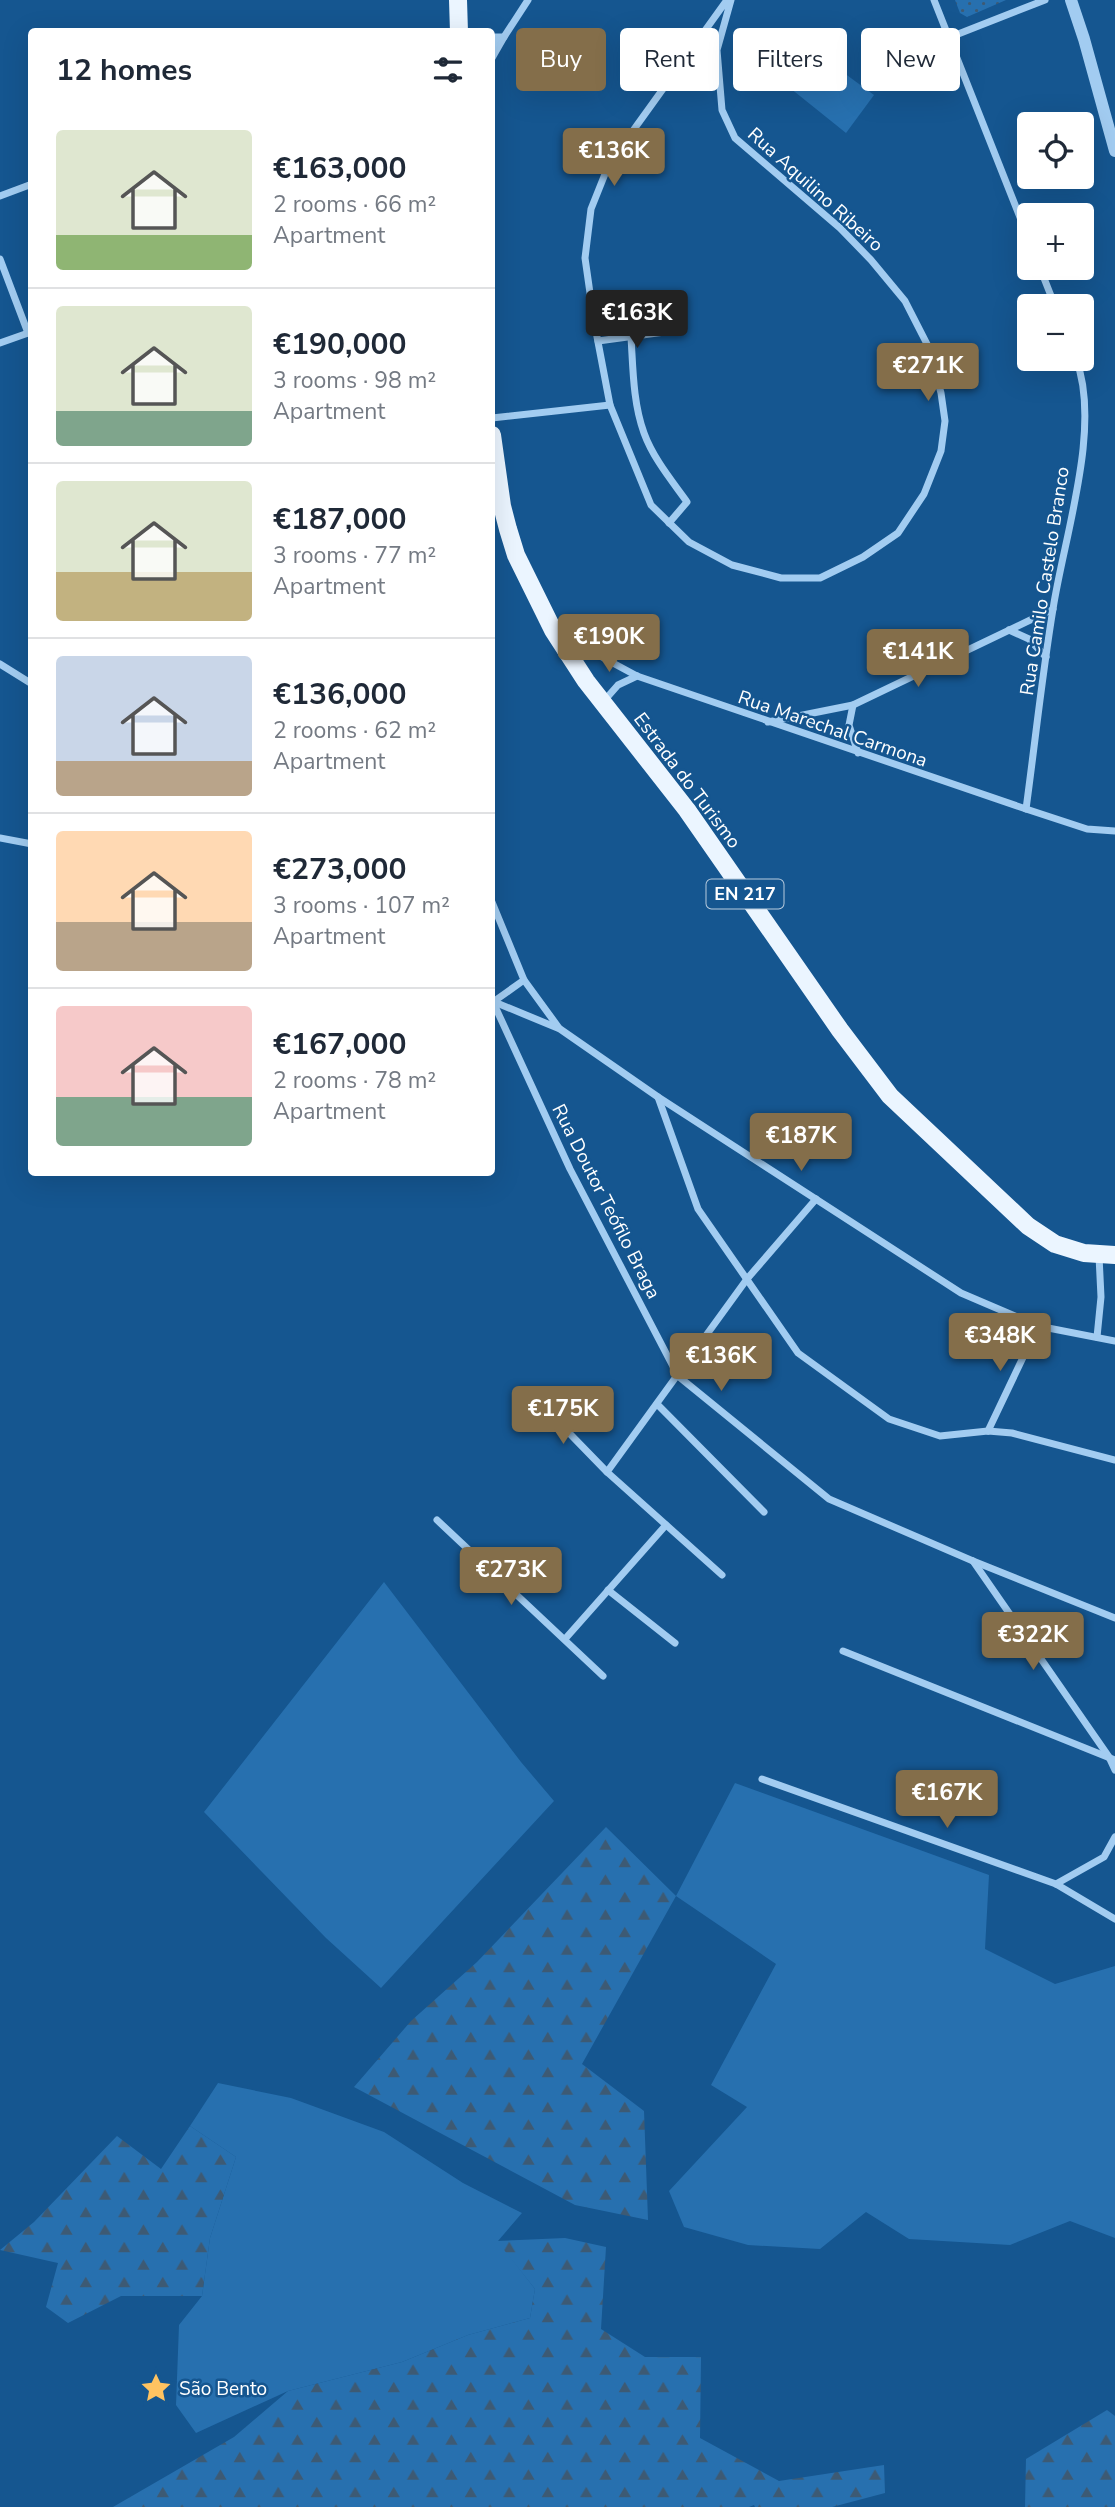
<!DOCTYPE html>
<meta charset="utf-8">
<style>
:root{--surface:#fff;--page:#f6f6f7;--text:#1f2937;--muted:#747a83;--line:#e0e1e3;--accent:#846e4a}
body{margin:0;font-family:"Nunito Sans",sans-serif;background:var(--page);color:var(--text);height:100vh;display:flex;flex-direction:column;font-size:26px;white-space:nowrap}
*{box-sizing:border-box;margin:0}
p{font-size:23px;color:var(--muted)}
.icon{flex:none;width:38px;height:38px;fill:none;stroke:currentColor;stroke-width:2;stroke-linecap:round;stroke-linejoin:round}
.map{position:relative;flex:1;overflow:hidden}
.drawer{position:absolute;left:28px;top:28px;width:467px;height:1148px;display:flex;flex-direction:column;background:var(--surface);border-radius:7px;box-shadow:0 7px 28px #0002}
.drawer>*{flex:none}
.hud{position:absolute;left:516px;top:28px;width:494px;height:63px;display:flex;gap:14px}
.controls{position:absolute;left:1017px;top:112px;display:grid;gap:14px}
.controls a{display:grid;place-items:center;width:77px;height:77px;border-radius:7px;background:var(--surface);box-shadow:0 7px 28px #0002;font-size:35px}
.price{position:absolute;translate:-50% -60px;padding:0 16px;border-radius:7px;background:var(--accent);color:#fff;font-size:23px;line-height:46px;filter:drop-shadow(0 2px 4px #0008)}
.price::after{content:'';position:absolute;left:50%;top:42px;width:21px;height:16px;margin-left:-10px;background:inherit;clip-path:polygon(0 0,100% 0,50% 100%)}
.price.current{background:#222;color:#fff}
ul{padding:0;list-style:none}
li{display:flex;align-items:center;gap:21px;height:175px;padding:0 28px}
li+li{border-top:2px solid var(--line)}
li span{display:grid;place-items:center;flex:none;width:196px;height:140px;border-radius:7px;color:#555}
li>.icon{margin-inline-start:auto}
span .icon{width:84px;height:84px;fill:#fffc;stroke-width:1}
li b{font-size:30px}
h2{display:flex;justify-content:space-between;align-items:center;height:84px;padding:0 28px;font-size:30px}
.tag{padding:0 24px;border-radius:7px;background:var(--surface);box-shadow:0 7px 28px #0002;font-size:24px;line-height:63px}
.tag.current{background:var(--accent);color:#fff}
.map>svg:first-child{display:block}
.grass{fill:#2770af}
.forest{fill:url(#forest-firs)}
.garden{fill:url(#garden-dots)}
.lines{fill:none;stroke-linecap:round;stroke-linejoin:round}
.minor{stroke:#a2ccf1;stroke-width:7}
.tertiary{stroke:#a2ccf1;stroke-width:12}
.primary{stroke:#ebf5ff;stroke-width:18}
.labels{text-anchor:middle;stroke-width:5;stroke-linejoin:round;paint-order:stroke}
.shield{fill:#155690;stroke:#b9ccde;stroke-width:2}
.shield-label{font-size:18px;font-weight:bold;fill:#fff}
.street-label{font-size:19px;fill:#fff;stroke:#155690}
.poi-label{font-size:19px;fill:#fff;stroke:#155690;text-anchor:start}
</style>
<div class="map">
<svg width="1115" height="2507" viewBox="0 0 1115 2507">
<defs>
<pattern id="forest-firs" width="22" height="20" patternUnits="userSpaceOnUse" patternTransform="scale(1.75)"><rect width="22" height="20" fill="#2770af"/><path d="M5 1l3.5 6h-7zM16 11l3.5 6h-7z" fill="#3d5a74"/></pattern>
<pattern id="garden-dots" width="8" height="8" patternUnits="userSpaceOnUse" patternTransform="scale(1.75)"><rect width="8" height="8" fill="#2770af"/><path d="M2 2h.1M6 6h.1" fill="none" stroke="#3d5a74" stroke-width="1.8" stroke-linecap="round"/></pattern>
</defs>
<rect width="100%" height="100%" fill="#155690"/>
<g class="grass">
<path d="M806 45 874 95 846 133 780 80Z"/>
<path d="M384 1582 521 1762 554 1801 381 1988 326 1938 204 1812Z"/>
<path d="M735 1783 989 1875 985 1949 1055 1984 1115 1966V2238L1070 2221 1010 2245 909 2239 866 2212 820 2249 748 2245 684 2227 669 2191 747 2107 711 2085 776 1964 676 1896Z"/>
<path d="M218 2083 291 2098 384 2132 463 2183 522 2213 498 2241 535 2289 530 2318 468 2335 402 2362 288 2391 196 2433 176 2405 179 2325 202 2296 210 2238 236 2157 190 2126Z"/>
</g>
<g class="forest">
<path d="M606 1827 676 1896 582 2064 644 2111 648 2220 575 2205 354 2087 411 2021 477 1962Z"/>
<path d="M190 2126 236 2157 210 2238 202 2296H121L68 2323 46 2307 58 2263 0 2250 34 2222 117 2136 161 2169Z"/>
<path d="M565 2238 606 2247 601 2329 645 2357H701L700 2438 779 2481 884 2465 885 2493 832 2507H755L754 2505 749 2507H113L234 2437 288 2391 402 2362 468 2335 530 2318 535 2289 497 2241Z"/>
<path d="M1107 2410 1115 2416V2507H1025L1026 2459Z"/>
</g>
<path class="garden" d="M955 0H1006L967 17 960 13Z"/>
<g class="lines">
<g class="minor">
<path d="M727 0 609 164 591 209 585 258 594 321 610 405 651 505 689 542 732 565 781 578H820L863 557 898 533 924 494 941 451 945 421 941 393 928 346 905 301 871 260 840 228 735 138 722 110 717 50 731 0"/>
<path d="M934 0 1029 240"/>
<path d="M492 37H504L492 58"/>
<path d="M948 38 1045 0"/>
<path d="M492 47 504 37 528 0"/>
<path d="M0 196 32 184"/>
<path d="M0 259 28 333"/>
<path d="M1040 268 1055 306"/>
<path d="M631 337C633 368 633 403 644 433 653 458 672 481 687 502L669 523"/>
<path d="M598 341 672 331"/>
<path d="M0 343 31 332"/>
<path d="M492 418 610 405"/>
<path d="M557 630 569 631 600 656 637 676 1026 809 1087 829 1115 831"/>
<path d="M1009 630 1029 639 1046 657"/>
<path d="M0 664 32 684"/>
<path d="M603 702 618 685 637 676"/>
<path d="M853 705 849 725 858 753"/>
<path d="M768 722 853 705 1053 609"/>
<path d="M1026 809C1035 743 1042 676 1053 609 1064 537 1102 427 1076 359"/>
<path d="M0 838 32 844"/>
<path d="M492 902 524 980 493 1002 570 1169 678 1376 829 1499 973 1561 1115 1618"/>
<path d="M524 980 559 1028"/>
<path d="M492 1001 560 1029 658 1097 961 1293 1038 1326 1115 1341"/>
<path d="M658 1097 698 1209 798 1353 889 1419 940 1436 988 1431 1012 1433 1115 1460"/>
<path d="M1097 1337 1101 1297 1099 1256"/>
<path d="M539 1402 607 1472"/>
<path d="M657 1404 764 1512"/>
<path d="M988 1431 1038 1326"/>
<path d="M437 1520 603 1676"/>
<path d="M973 1561 1109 1757 1115 1770"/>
<path d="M722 1575 607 1472 747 1279 816 1199"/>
<path d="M608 1590 675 1643"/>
<path d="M565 1639 666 1525"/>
<path d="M843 1651 1115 1760"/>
<path d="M762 1779 1056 1884 1115 1919"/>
<path d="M1056 1884 1104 1857 1115 1837"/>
</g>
<path class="tertiary" d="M1071 0 1084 39 1115 151"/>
<g class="primary">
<path d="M458 0 459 32"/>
<path d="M492 435 502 506 508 529 516 555 553 630 586 681 687 810 840 1030 890 1096 1028 1226 1055 1244 1084 1253 1115 1255"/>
</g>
</g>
<defs>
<g id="sight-bare" transform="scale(2.415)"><path d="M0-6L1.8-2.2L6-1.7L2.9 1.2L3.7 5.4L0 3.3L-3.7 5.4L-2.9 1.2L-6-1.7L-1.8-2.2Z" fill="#ffc361" stroke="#155690" stroke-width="2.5" paint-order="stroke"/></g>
</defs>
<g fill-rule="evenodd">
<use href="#sight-bare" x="156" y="2388"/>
</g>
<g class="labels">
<rect class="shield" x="706.5" y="879.5" width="77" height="29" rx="5"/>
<g class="shield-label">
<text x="745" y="900">EN 217</text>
</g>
<g class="street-label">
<text transform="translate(816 189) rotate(42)" y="7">Rua Aquilino Ribeiro</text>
<text transform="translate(1044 581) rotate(-81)" y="7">Rua Camilo Castelo Branco</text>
<text transform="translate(833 728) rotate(19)" y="7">Rua Marechal Carmona</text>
<text transform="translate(688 780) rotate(53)" y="7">Estrada do Turismo</text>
<text transform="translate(607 1201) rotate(63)" y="7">Rua Doutor Teófilo Braga</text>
</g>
<g class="poi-label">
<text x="179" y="2395">São Bento</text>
</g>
</g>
</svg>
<div class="controls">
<a><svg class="icon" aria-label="locate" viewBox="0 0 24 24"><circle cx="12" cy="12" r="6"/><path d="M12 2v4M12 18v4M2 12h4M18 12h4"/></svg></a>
<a>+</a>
<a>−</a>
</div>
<b class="price" style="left:614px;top:188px">€136K</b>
<b class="price current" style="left:637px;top:350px">€163K</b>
<b class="price" style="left:928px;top:403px">€271K</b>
<b class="price" style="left:609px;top:674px">€190K</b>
<b class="price" style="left:918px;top:689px">€141K</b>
<b class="price" style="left:801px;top:1173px">€187K</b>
<b class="price" style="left:1000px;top:1373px">€348K</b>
<b class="price" style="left:721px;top:1393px">€136K</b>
<b class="price" style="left:563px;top:1446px">€175K</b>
<b class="price" style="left:511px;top:1607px">€273K</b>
<b class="price" style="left:1033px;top:1672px">€322K</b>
<b class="price" style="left:947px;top:1830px">€167K</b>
<div class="hud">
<a class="tag current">Buy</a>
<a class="tag">Rent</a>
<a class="tag">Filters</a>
<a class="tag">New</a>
</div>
<section class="drawer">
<h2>12 homes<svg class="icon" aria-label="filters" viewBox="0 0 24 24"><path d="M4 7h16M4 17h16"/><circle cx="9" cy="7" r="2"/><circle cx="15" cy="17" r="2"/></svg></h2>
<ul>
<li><span style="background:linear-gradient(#dfe7d0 75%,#8fb573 0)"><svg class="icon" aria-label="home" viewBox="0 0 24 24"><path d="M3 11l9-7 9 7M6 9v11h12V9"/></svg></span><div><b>€163,000</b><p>2 rooms · 66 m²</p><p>Apartment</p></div></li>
<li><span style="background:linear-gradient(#dfe7d0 75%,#7fa58c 0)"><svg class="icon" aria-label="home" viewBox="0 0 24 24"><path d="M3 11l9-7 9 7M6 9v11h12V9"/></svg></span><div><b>€190,000</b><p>3 rooms · 98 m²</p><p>Apartment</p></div></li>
<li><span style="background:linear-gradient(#dfe7d0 65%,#c2b280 0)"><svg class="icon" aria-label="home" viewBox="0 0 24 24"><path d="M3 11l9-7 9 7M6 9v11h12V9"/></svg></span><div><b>€187,000</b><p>3 rooms · 77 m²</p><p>Apartment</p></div></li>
<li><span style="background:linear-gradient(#c9d6e8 75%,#b9a48a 0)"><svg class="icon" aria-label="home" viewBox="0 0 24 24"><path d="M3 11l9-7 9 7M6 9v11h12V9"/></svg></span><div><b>€136,000</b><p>2 rooms · 62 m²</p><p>Apartment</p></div></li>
<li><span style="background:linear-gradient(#ffd9b3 65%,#b9a48a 0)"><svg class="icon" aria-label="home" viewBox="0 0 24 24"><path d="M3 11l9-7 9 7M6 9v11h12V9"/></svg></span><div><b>€273,000</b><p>3 rooms · 107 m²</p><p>Apartment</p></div></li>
<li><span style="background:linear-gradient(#f6c9c9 65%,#7fa58c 0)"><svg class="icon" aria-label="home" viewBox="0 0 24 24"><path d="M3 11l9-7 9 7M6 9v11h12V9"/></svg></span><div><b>€167,000</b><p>2 rooms · 78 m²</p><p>Apartment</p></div></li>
</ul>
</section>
</div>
